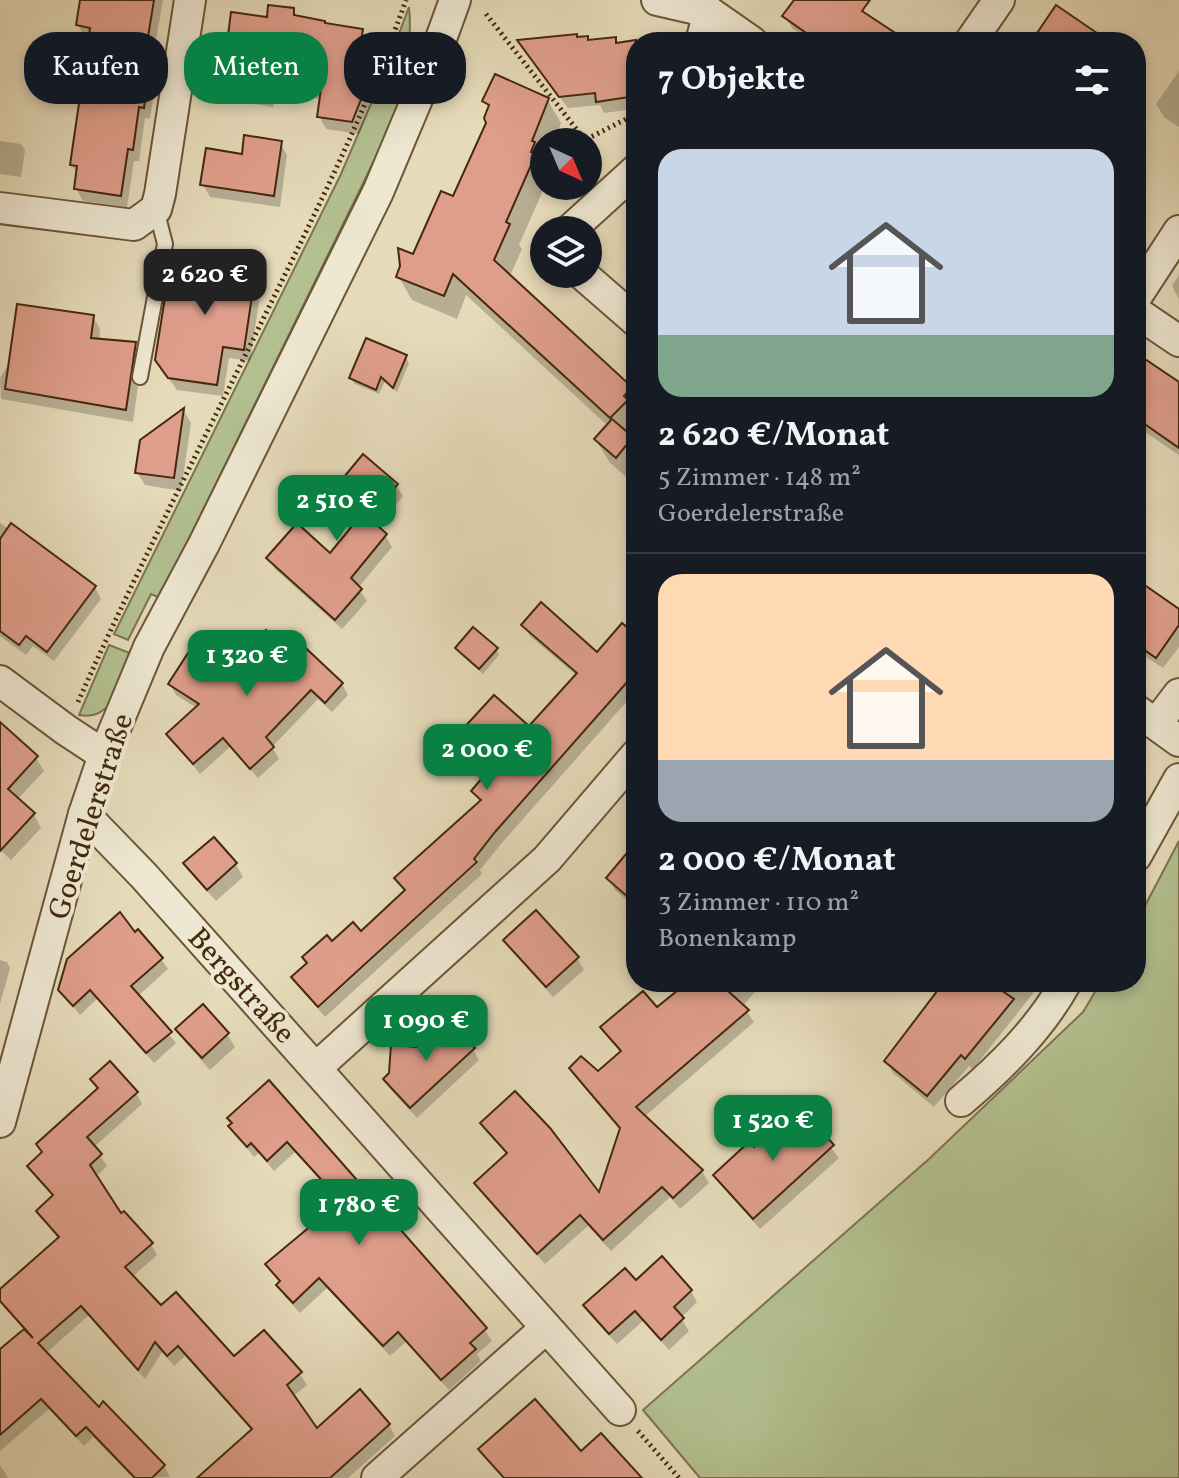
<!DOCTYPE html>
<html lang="de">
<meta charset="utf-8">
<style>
:root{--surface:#171b24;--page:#242831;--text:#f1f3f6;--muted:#9ea1a6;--line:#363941;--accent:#0b8043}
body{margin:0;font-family:Vollkorn,serif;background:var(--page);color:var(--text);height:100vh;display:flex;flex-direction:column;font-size:30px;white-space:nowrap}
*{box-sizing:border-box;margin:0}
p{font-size:26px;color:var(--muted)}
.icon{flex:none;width:44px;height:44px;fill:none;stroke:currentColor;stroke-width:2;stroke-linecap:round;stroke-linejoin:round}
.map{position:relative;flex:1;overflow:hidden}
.panel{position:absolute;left:626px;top:32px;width:520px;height:960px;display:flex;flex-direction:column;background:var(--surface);border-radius:32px;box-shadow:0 4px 12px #0003}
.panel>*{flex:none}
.banner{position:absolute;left:24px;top:32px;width:482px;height:72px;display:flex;gap:16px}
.needle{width:52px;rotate:136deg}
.buttons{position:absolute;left:530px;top:128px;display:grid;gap:16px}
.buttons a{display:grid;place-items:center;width:72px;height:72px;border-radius:50%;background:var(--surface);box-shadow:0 4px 12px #0003;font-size:40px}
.price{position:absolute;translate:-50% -68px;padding:0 18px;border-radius:16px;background:var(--accent);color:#fff;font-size:26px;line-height:52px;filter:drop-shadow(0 2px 4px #0008)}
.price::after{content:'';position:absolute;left:50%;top:48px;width:24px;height:18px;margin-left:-12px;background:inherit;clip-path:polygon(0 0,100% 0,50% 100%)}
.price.active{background:#222;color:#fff}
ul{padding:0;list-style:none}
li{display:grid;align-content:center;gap:16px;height:424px;padding:0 32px}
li+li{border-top:2px solid var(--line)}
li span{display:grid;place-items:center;height:248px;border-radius:24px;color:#555}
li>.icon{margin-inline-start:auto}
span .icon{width:144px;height:144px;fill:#fffc;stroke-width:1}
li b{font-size:34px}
h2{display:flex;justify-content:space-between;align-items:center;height:96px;padding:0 32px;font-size:34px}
.tag{padding:0 28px;border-radius:32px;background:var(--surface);box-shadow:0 4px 12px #0003;font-size:28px;line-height:72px}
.tag.active{background:var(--accent);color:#fff}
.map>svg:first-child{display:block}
.green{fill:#b3c090;stroke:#7c744e;stroke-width:2}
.shadow{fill:#0003}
.building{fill:#df9e8b;stroke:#44290b;stroke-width:2}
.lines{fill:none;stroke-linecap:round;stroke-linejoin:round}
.service-casing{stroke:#6c5536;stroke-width:18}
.minor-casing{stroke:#6c5536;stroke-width:34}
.path{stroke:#44290b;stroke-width:5;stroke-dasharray:2 4;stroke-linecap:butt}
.service{stroke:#eee7d2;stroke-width:14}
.minor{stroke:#eee7d2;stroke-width:30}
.labels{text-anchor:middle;stroke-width:8;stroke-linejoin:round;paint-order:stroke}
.street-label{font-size:30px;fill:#44290b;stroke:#eee7d2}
</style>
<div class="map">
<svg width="1179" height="1478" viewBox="0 0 1179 1478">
<rect width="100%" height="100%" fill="#e5dab9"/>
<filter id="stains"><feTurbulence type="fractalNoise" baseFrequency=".0025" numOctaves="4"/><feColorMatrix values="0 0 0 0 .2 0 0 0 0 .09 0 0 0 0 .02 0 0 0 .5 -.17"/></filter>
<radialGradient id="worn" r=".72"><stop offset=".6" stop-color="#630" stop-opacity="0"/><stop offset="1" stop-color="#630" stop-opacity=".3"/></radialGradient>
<g class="green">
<path d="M409 7C413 47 404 81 394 120L160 598 151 594 128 640 114 634 341 174 381 81Z"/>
<path d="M109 645 135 655C123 680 113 722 79 715Z"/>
<path d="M1179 841V1478H700L643 1410 929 1159 1083 1012 1101 982H1136V923Z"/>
</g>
<g class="shadow">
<path d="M82 0H163L153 56 158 64 150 119 145 118 139 161H134L127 207 83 201 76 188 78 175 72 165 90 38 85 37 78 25Z"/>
<path d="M796 0H850L863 9 866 16 906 42H812L792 28 785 16Z"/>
<path d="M293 10 298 18 361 30 369 43 361 93 370 106 359 134 326 129 319 116 321 99 275 92 273 107 247 103 240 90 243 64 236 63 228 51 269 19Z"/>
<path d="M578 39 589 42 614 39 618 45 636 42V117L632 118 627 110 604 113 600 105 568 108 526 52Z"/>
<path d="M1179 71V127L1164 117 1156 104Z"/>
<path d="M547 99 561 123 554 142H544L545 186 519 245 522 249 509 278 636 394V473L630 480 610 463 596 440 608 426 466 295 457 319 412 300 398 276 454 199 489 123 490 110 485 101Z"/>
<path d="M0 141 21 144 25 150 21 177 0 174Z"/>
<path d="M280 143 287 155 280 207 210 197 203 185Z"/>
<path d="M1136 210 1144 223 1136 234Z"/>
<path d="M636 231V252L629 240Z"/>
<path d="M636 257V284L627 270Z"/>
<path d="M256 264 263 276 250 361 229 358 223 396 177 390 165 373 181 295Z"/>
<path d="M1179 275V299L1172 286Z"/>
<path d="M93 317 100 329 99 341 135 344 142 357 133 422 1 399 0 378 11 360Z"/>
<path d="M1136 356 1179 385V455L1136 426Z"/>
<path d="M406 357 409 363 397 392 385 381 379 394 355 384 351 378Z"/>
<path d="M184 411 191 423 181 491 145 485 137 472 142 441Z"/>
<path d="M396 485 403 496 377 528 385 535 392 547 358 588 367 601 342 629 275 569 268 558 330 556 362 517 343 501 337 490Z"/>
<path d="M0 523 95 587 101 599 54 661 33 646 26 655 0 636Z"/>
<path d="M1136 581 1179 611V647L1163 668 1136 651Z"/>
<path d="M524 625 597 655 636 638V691L501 844 480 870 482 874 325 1017 318 1009 478 863V858L316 1006 301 989 294 977 332 944 361 934 406 893 397 878 480 803 473 791 495 767 469 744 463 732 529 729 577 676 530 636Z"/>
<path d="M295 641 342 684 348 695 332 712 318 699 272 747 279 759 258 778 230 747 200 774 169 735 197 708 176 695 170 684 227 677 286 651Z"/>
<path d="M457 649H496L499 655 483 674Z"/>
<path d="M36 758 44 771 17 800 34 815 41 828 11 860 0 850V779Z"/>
<path d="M214 840 236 864 243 877 216 901 193 876 186 863Z"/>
<path d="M636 845V908L615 890 608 878Z"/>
<path d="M134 935 161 959 168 969 138 996 176 1043 154 1063 97 999 80 1015 60 990Z"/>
<path d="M505 940 577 958 584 970 553 997 512 951Z"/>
<path d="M0 960 7 962 10 968 0 1004Z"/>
<path d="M690 982H763L743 1006 754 1022 644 1117 702 1171 709 1183 680 1209 670 1197 611 1251 588 1226 545 1264 484 1195 477 1183 508 1155 483 1123 599 1196 621 1131 578 1080 571 1068 598 1074 622 1053 603 1027 657 1010Z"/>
<path d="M947 982H1042L973 1069 969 1066 934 1107 893 1073 887 1062Z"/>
<path d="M178 1029 227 1034 235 1047 210 1070 185 1042Z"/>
<path d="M419 1049 473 1050 479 1060 417 1118 391 1090 385 1080Z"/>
<path d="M93 1080 136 1093 142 1104 94 1147 107 1166 96 1177 121 1216 151 1244 157 1255 132 1277 161 1308 234 1359 263 1333 300 1374 307 1385 292 1397 316 1431 389 1425 395 1436 348 1478H200L253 1431 185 1356 174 1366 162 1352 145 1379 89 1315 45 1354 99 1410 104 1404 164 1466 170 1477 133 1478 93 1437 84 1446 49 1409 0 1451V1352L25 1330 3 1306 0 1292 59 1239 38 1212 54 1197 30 1166 99 1090Z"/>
<path d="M269 1083 485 1330 492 1341 477 1354 481 1361 449 1390 406 1342 390 1356 327 1288 300 1313 285 1297 279 1285 280 1283 267 1265 324 1218 314 1202 329 1189 295 1152 274 1171 259 1153 254 1157 231 1127Z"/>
<path d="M800 1109 839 1158 760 1229 722 1186 715 1175 754 1150Z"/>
<path d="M636 1282 691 1291 697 1302 681 1318 689 1331 669 1350 643 1321 617 1344 592 1317 586 1305Z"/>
<path d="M0 1465 8 1478H0Z"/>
</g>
<g class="building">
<path d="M80 0H154L146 49 152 50 144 108 139 107 133 150 128 149 121 196 74 189 77 166 70 165 90 28 76 25Z"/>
<path d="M794 0H870L862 11 909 42H819L782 16Z"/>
<path d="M268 5 294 8V15L325 21V23L363 29 353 90 364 92 352 122 317 117 321 89 269 80 267 95 238 90 243 53 226 51 231 12 267 17Z"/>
<path d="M1056 5 1110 42H1031Z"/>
<path d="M577 34V37L588 36V40L616 37V43L636 40V96L596 102 595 93 559 97 517 40Z"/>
<path d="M495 74 549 98 532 141 535 142 531 152 536 154 506 222 510 224 494 260 632 387 624 396 628 400 610 418 453 274 444 296 396 277 400 266 398 248 413 254 441 191 453 196 486 123 484 118 489 105 482 101Z"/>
<path d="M244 135 282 141 274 196 200 185 206 148 242 154Z"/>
<path d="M185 252 257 262 244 350 223 347 217 385 168 378 155 360 166 291 180 293Z"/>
<path d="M17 304 94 315 91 338 136 342 126 410 5 389Z"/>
<path d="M366 338 407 355 393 388 381 377 376 390 349 378Z"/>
<path d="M1136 353 1179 382V448L1136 418Z"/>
<path d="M184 408 174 478 135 473 140 440Z"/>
<path d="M612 419 633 437 616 458 594 439Z"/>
<path d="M363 454 398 484 369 518 387 534 351 578 362 589 335 620 266 558 297 523 330 553 362 514 334 489Z"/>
<path d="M11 523 96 586 47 652 26 636 19 645 0 631V539Z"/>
<path d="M1136 579 1179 609V625L1156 658 1136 644Z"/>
<path d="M541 602 597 652 622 623 636 635V672L495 832 474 859 477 862 318 1007 291 977 307 963 302 957 327 935 332 941 353 922 361 931 405 890 394 878 481 800 471 791 495 763 460 732 494 695 529 726 577 673 521 625Z"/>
<path d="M473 627 498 648 479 669 455 648Z"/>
<path d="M266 630 286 648 295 638 343 683 325 703 311 690 266 737 274 747 250 769 223 738 193 764 166 734 199 704 168 684 190 650 227 675Z"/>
<path d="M0 722 38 756 8 789 35 813 0 851Z"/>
<path d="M214 837 237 863 207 890 183 863Z"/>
<path d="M636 842V904L606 878Z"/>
<path d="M536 910 579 957 546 987 503 940Z"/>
<path d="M120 912 135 932 138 929 163 958 131 986 172 1032 146 1053 90 990 73 1006 58 990 67 959Z"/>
<path d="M688 982H718L749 1010 636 1107 703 1170 673 1198 662 1187 603 1240 580 1215 537 1254 474 1183 507 1153 480 1123 515 1091 550 1128 599 1192 620 1128 569 1068 581 1056 598 1071 621 1051 600 1027 643 991 657 1007Z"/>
<path d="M944 982H989L1014 999 965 1059 961 1055 927 1096 884 1061Z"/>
<path d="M203 1004 229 1033 202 1058 175 1029Z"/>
<path d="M449 1019 475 1048 410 1108 383 1079 389 1073 391 1045 418 1047Z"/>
<path d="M110 1061 138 1092 87 1137 102 1154 90 1165 121 1213 124 1211 153 1243 125 1267 161 1305 176 1292 234 1356 264 1330 302 1372 287 1385 317 1428 360 1389 390 1424 330 1478H197L252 1429 178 1346 167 1356 155 1342 138 1370 81 1306 38 1343 99 1407 103 1401 165 1465 152 1478H135L86 1427 76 1436 41 1399 0 1435V1349L24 1329 33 1338 0 1301V1289L59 1237 36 1211 53 1195 27 1166 42 1152 36 1144 98 1088 90 1079Z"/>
<path d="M269 1080 487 1328 470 1343 476 1349 441 1380 398 1332 383 1346 319 1278 293 1303 276 1285 280 1281 265 1264 324 1215 312 1202 328 1187 287 1142 267 1161 251 1143 247 1147 228 1126 232 1123 227 1118Z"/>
<path d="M800 1107 834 1145 753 1219 713 1175 749 1142 754 1147Z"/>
<path d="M662 1256 692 1290 674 1307 684 1318 661 1340 635 1311 609 1334 583 1305 625 1268 636 1280Z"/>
<path d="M535 1399 581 1451 601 1433 642 1478H504L478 1449Z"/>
</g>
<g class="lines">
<g class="service-casing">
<path id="service" d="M140 377 165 244 156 209"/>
</g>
<g class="minor-casing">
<g id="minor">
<path d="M657 0 709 12 752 42"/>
<path d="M701 42 709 12"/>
<path d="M970 42 999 0"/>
<path d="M0 208 134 225 156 209 160 194 190 0"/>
<path d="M570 230 636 170"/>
<path d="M582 274 636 321"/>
<path d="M1136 297 1179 231"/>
<path d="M1136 312 1179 341"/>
<path d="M0 681 66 730 104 755"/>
<path d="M1136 710 1179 741"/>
<path d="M1156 724 1179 694"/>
<path d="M84 814 144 876 620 1410"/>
<path d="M1136 856 1179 779"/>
<path d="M316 1068 547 859 636 755"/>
<path d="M961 1101C1001 1067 1040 1029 1066 982"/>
<path d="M0 1122 84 814 104 755 149 647 204 544 378 192 433 61 455 0"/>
<path d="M377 1478 546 1328"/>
</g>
</g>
<g class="path">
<path d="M486 14 585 140 636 114"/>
<path d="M78 702C137 569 204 440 268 309 318 208 368 107 406 0"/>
<path d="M638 1431 679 1478"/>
</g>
<use href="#service" class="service"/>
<use href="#minor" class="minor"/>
</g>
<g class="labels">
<g class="street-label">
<text transform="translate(90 816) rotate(-72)" y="10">Goerdelerstraße</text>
<text transform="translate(242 985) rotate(48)" y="10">Bergstraße</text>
</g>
</g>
<rect width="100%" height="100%" filter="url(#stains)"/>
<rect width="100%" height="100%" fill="url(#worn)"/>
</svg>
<div class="buttons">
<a><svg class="needle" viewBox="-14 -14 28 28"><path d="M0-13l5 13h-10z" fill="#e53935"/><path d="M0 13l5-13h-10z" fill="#9ea1a6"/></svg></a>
<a><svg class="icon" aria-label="layers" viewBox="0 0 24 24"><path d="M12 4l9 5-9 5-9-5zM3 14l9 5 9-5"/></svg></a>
</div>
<b class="price active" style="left:205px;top:317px">2 620 €</b>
<b class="price" style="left:337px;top:543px">2 510 €</b>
<b class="price" style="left:247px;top:698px">1 320 €</b>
<b class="price" style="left:487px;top:792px">2 000 €</b>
<b class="price" style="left:426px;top:1063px">1 090 €</b>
<b class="price" style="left:773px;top:1163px">1 520 €</b>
<b class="price" style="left:359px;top:1247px">1 780 €</b>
<div class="banner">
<a class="tag">Kaufen</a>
<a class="tag active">Mieten</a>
<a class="tag">Filter</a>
</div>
<section class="panel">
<h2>7 Objekte<svg class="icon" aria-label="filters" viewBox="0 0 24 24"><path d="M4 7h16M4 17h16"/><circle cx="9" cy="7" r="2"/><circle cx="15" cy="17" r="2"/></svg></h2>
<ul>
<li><span style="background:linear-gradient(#c9d6e8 75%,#7fa58c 0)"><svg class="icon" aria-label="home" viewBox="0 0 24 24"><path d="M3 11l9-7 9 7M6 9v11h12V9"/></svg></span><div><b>2 620 €/Monat</b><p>5 Zimmer · 148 m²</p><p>Goerdelerstraße</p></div></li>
<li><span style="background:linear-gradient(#ffd9b3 75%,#9aa5b1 0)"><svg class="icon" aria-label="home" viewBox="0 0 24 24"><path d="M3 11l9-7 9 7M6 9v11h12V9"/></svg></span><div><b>2 000 €/Monat</b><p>3 Zimmer · 110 m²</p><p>Bonenkamp</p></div></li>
</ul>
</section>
</div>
